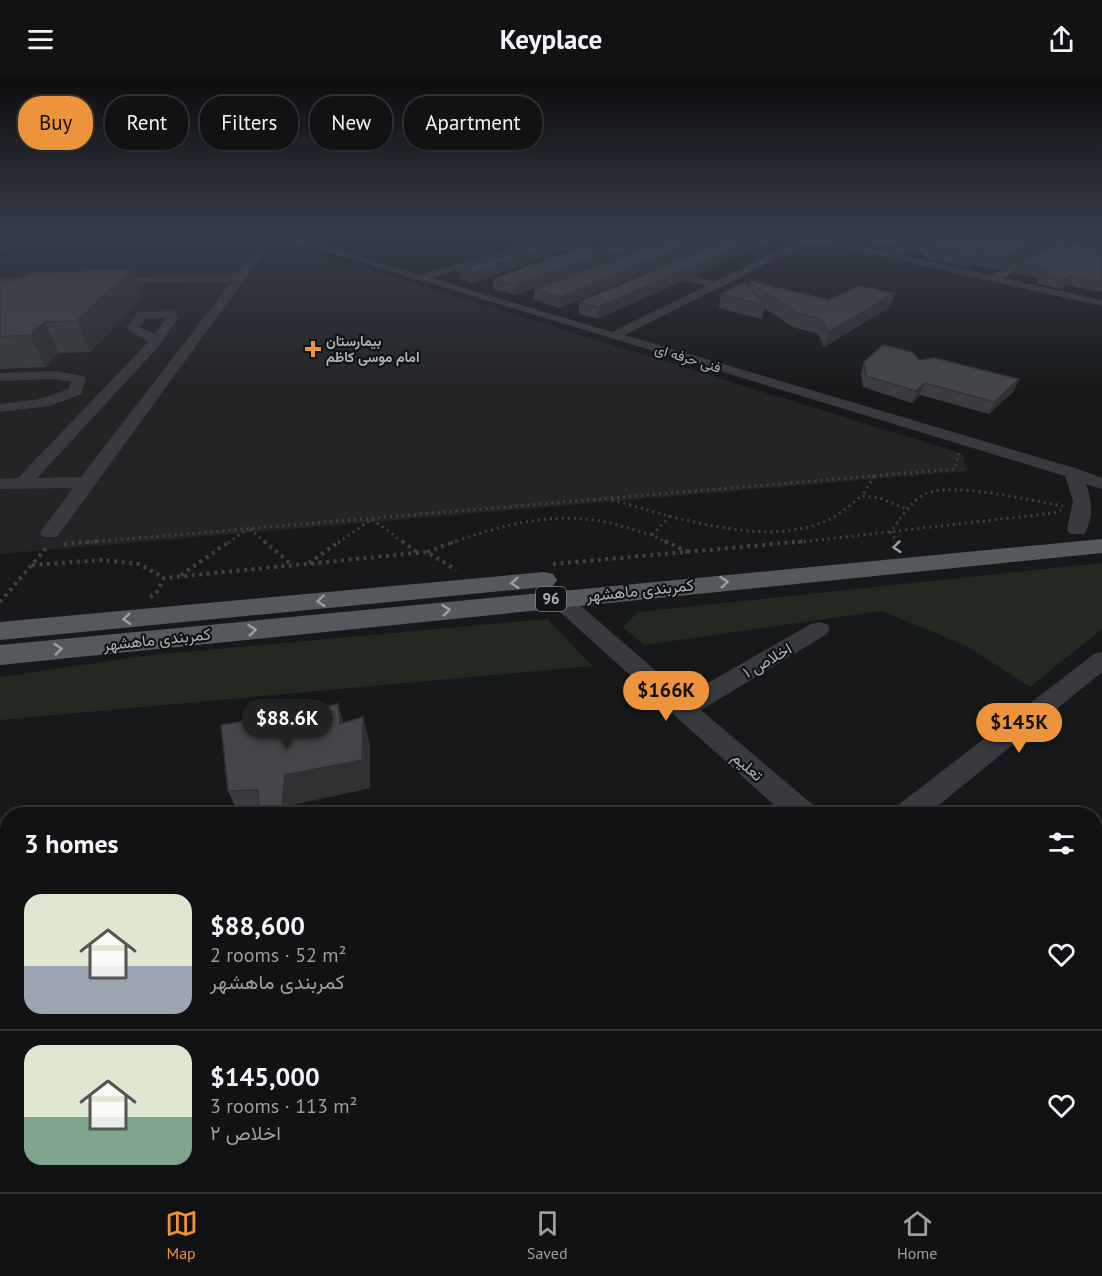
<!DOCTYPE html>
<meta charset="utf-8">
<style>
:root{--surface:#111213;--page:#1e2021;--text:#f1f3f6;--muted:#9c9ea0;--line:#303233;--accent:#ed933b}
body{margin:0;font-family:"PT Sans",Vazirmatn,sans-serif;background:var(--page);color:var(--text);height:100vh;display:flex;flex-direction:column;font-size:22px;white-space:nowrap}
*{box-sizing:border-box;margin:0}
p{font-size:20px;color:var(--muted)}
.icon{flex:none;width:33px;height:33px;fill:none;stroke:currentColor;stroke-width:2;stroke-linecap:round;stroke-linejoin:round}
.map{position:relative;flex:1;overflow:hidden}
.panel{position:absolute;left:0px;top:729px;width:1102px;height:386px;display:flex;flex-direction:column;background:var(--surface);border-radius:24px 24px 0 0;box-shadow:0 2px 4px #0004,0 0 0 2px var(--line)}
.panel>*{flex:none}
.guide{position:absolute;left:18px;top:18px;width:600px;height:54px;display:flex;gap:12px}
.price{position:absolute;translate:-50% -51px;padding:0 14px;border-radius:21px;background:var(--accent);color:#111;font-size:20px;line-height:39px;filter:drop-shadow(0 2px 3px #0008)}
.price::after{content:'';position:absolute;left:50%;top:36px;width:18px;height:14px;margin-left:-9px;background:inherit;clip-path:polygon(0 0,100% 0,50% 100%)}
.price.current{background:#222;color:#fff}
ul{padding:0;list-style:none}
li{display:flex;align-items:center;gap:18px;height:150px;padding:0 24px}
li+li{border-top:2px solid var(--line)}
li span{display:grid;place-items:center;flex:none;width:168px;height:120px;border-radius:18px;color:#555}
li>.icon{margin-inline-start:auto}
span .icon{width:72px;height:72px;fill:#fffc;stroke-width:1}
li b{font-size:26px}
h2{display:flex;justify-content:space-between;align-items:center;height:72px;padding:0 24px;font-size:26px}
.pill{padding:0 21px;border-radius:24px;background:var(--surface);box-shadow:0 2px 4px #0004,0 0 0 2px var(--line);font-size:21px;line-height:54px}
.pill.current{background:var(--accent);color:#111}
header{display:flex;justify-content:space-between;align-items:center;height:78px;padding:0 24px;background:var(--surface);font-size:27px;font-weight:700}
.menu{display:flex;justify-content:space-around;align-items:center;height:84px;border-top:2px solid var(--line);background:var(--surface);font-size:16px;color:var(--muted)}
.menu a{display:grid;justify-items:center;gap:3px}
.menu .current{color:var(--accent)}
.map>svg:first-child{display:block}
.built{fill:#232426}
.green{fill:#222921}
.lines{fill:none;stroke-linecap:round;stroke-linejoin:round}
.path-far1{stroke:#3f4245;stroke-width:3;stroke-dasharray:2 4;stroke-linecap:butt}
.path{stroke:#3f4245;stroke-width:4;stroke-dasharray:3 4.5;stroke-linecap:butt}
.minor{fill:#393a3e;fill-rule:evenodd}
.major{fill:#55585d;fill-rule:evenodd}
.wall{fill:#3a3c3f}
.shaded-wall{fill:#303133}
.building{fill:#444649;stroke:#303133;stroke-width:1.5}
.oneway{stroke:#999fa7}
.poi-dot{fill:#ed933b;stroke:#121314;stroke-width:2}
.labels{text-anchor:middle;stroke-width:4.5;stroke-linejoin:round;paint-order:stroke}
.far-poi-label{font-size:14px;font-weight:bold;fill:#aab1b9;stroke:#121314;text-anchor:start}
.far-street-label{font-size:14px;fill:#aab1b9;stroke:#121314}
.shield{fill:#121314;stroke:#7c8288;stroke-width:1.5}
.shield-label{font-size:15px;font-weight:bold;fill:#aab1b9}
.street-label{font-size:16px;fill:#aab1b9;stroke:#121314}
</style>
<header><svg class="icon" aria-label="menu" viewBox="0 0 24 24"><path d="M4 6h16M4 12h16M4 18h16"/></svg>Keyplace<svg class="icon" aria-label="share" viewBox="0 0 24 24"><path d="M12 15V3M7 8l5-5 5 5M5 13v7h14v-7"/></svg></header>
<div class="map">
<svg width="1102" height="1114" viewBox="0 0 1102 1114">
<rect width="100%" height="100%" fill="#171819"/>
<path class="built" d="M48 156H256L963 376 967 393 0 476V166Z"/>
<g class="green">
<path d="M1102 485V551L1030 609 967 568 881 533 644 567 623 549 638 534Z"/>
<path d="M547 541 593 588 0 642V599L151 577Z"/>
</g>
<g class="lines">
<g class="path-far1">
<path d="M874 398 862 418 880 420 909 432"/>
<path d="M612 422C676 439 765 471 828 442 841 436 851 426 862 418"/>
<path d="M250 451 266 465"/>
<path d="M79 465 955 391 959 375"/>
<path d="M228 465 246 452"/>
<path d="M338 465 372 441 404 465"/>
<path d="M451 465C496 449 545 435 593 442 613 444 632 452 652 457"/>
<path d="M668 465 652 457 671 437"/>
<path d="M792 465 1054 435 1061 432"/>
<path d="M898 465 890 454C900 442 910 423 925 416 951 403 1032 423 1063 428"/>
</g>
<g class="path">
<path d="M264 463 292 487"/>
<path d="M402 463 418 475"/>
<path d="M665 463 690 475"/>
<path d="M897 463 900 468"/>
<path d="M64 466 97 463"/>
<path d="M427 474 456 463"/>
<path d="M309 485 340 463"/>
<path d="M553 486 806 463"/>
<path d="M32 487 102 482 139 486 164 500"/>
<path d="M181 497 230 463"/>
<path d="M150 519 156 516 164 500 427 474 456 492"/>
<path d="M0 524 48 468"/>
</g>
<g class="minor">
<path d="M54 156H72L0 173V167Z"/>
<path d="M229 156H244L271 165 57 459H43L40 455 73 410 0 411V401L18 400 148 264 126 250 138 234 174 233 178 240 160 267 37 400 81 399 232 203 106 206 101 203 106 200 237 197 260 166ZM146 240H166L155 256 139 249Z"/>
<path d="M268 156H283L420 197 562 156V160L556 162 714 204 812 156H824L820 159 886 174 927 156H940L897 176 992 197 1070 156H1082L1003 200 1102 222V228L812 163 625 257 1078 391 1102 400V411L1086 406C1092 422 1094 441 1084 456H1070L1067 452 1073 423 1065 398ZM546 165 706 208 612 254 431 200Z"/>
<path d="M41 199 46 202 45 204 0 206V200Z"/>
<path d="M55 293 84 298 86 301 81 316 49 328 0 334V326L40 321 69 311 71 304 55 301 0 303V295Z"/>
<path d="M558 513 566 515 685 618 811 546 819 544 827 546 830 551 827 556 701 632 813 727 817 736H784L550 525 547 520 550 515Z"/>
<path d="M1102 574V594L928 736H894L898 727 1094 576Z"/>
<path d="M1095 976 1102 979V1020L1095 1017Z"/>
<path d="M1102 1069V1114L1081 1112 1079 1107H1095V1072Z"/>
</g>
<g class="major">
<path d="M1102 461V475L0 587V567Z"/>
<path d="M544 494 553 496 557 502 553 508 0 562V544Z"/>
</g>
</g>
<g class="wall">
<path d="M512 156H549L525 163 512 160Z"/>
<path d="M562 156H612L583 167 562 161Z"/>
<path d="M682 156 625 177 600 171 601 160Z"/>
<path d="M684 156 560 230 534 222V211Z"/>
<path d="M739 156 597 241 579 236V224Z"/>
<path d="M838 156H922L894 168Z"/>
<path d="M544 159 565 163V172L473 205 460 201 459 192 544 165Z"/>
<path d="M914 162H1044L1042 168 998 192 974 187 968 189 924 180 925 175 911 172Z"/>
<path d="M1102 167V213L1100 214 1067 207 1061 211 1037 205 1039 200 1016 195 1020 186 1090 171Z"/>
<path d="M608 174 607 183 515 217 494 211 493 201Z"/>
<path d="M132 191 142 219 90 274 59 275 45 289 0 291V204L10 203 23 200Z"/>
<path d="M750 205 829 222 895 215 890 229 824 269 818 256 793 249 764 230 762 241 719 230 721 216 749 208Z"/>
<path d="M919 282 1014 313 989 336 920 317 912 325 863 309 861 295 864 284Z"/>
<path d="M338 626 343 645 363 639 370 668V710L296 726 295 736H239L228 713Z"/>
</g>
<g class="shaded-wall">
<path d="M525 156H549L525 163Z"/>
<path d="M585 156H612L583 167V157Z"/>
<path d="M656 156H682L625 177 626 166Z"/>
<path d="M714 156H736L560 230V219Z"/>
<path d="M768 156H789L597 241 598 229Z"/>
<path d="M902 156H922L894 168 897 158Z"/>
<path d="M1039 156H1056L1044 162 1042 168 998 192 1002 181Z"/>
<path d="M565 163V172L473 205 472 195Z"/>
<path d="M608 174 607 183 515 217 514 207Z"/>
<path d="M977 176 974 187 968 189 972 179Z"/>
<path d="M132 191 142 219 90 274 77 243Z"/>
<path d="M1071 197 1067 207 1061 211 1065 201Z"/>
<path d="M895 215 890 229 824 269 828 254Z"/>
<path d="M45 244 59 275 45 289 30 257Z"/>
<path d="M1019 301 1014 313 989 336 994 324Z"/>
<path d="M925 305 920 317 912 325 916 313Z"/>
<path d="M338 626 346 654 340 646Z"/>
<path d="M363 639 370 668V710L296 726 295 736H281L285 697Z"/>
</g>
<g class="building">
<path d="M613 156H656L626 166 601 160Z"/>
<path d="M684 156H714L560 219 534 211Z"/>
<path d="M739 156H768L598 229 579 224Z"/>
<path d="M888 156H902L897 158Z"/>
<path d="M927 156H1039L1037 157 1046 158 1002 181 977 176 972 179 927 169 934 166 914 162Z"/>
<path d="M544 159 565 163 472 195 459 192 554 161Z"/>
<path d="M1062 163 1083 167 1090 171 1098 166 1102 167V204L1071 197 1065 201 1041 195 1048 192 1020 186Z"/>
<path d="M584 168 608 174 514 207 493 201Z"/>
<path d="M132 191 77 243 45 244 30 257 0 259V204L10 203 14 200H23L30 195Z"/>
<path d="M751 203 829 222 859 208 895 215 828 254 821 241 796 234 750 205Z"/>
<path d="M745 204 765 227 721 216Z"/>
<path d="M883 267 912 274 919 282 935 280 1019 301 994 324 925 305 916 313 866 298 864 284Z"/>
<path d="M338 626 340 646 363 639 362 682 285 697 281 736H259L258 712 228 713 221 647Z"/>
</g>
<defs><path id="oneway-chevron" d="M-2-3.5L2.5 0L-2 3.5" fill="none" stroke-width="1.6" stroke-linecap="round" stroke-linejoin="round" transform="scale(1.5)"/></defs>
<g class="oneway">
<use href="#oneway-chevron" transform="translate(897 469) rotate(175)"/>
<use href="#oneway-chevron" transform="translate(724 504) rotate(-6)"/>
<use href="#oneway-chevron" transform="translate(515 505) rotate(175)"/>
<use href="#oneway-chevron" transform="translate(321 523) rotate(175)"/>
<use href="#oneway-chevron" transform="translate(446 532) rotate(-6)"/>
<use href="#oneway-chevron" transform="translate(127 541) rotate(175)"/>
<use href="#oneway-chevron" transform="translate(252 552) rotate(-6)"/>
<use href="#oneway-chevron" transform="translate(58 571) rotate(-6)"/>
</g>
<linearGradient id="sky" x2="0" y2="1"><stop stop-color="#0d0d0e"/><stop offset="0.5" stop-color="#363d49"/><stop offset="1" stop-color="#363d49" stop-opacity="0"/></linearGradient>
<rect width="1102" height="312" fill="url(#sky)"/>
<path class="poi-dot" d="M310 262h6v6h6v6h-6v6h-6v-6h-6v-6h6z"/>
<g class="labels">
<g class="far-poi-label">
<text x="326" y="268">بیمارستان<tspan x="326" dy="16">امام موسی کاظم</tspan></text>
</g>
<g class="far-street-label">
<text transform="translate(688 280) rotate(17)" y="5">فنی حرفه ای</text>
</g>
<rect class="shield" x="536" y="509" width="30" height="24" rx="4.5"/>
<g class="shield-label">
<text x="551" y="526">96</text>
</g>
<g class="street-label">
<text transform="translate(640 512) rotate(-6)" y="6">کمربندی ماهشهر</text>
<text transform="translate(157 561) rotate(-6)" y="6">کمربندی ماهشهر</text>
<text transform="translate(767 582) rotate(-30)" y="6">اخلاص ۱</text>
<text transform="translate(748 688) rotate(41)" y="6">تعلیم</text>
</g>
</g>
</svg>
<b class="price" style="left:666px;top:644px">$166K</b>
<b class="price current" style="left:287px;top:672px">$88.6K</b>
<b class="price" style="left:1019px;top:676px">$145K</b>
<div class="guide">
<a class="pill current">Buy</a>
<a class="pill">Rent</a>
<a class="pill">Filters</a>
<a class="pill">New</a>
<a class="pill">Apartment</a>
</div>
<section class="panel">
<h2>3 homes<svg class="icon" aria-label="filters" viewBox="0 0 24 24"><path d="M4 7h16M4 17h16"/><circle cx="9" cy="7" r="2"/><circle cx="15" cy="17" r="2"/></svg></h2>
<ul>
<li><span style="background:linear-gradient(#dfe7d0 60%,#9aa5b1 0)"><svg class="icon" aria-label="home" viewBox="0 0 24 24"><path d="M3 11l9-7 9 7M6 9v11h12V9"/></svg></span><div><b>$88,600</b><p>2 rooms · 52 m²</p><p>کمربندی ماهشهر</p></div><svg class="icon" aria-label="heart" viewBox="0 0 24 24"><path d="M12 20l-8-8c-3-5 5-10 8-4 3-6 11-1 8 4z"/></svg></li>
<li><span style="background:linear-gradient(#dfe7d0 60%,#7fa58c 0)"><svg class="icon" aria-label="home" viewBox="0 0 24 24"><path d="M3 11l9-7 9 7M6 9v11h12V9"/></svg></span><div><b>$145,000</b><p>3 rooms · 113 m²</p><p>اخلاص ۲</p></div><svg class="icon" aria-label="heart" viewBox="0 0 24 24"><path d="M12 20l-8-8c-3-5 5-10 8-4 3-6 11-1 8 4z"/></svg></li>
</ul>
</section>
</div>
<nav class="menu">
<a class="current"><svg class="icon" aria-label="map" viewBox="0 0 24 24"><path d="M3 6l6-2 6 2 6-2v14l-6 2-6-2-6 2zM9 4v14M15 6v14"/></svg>Map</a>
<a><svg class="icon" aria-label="saved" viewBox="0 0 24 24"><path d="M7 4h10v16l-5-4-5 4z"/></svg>Saved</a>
<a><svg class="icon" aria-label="home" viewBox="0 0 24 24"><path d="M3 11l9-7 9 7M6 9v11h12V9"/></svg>Home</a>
</nav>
